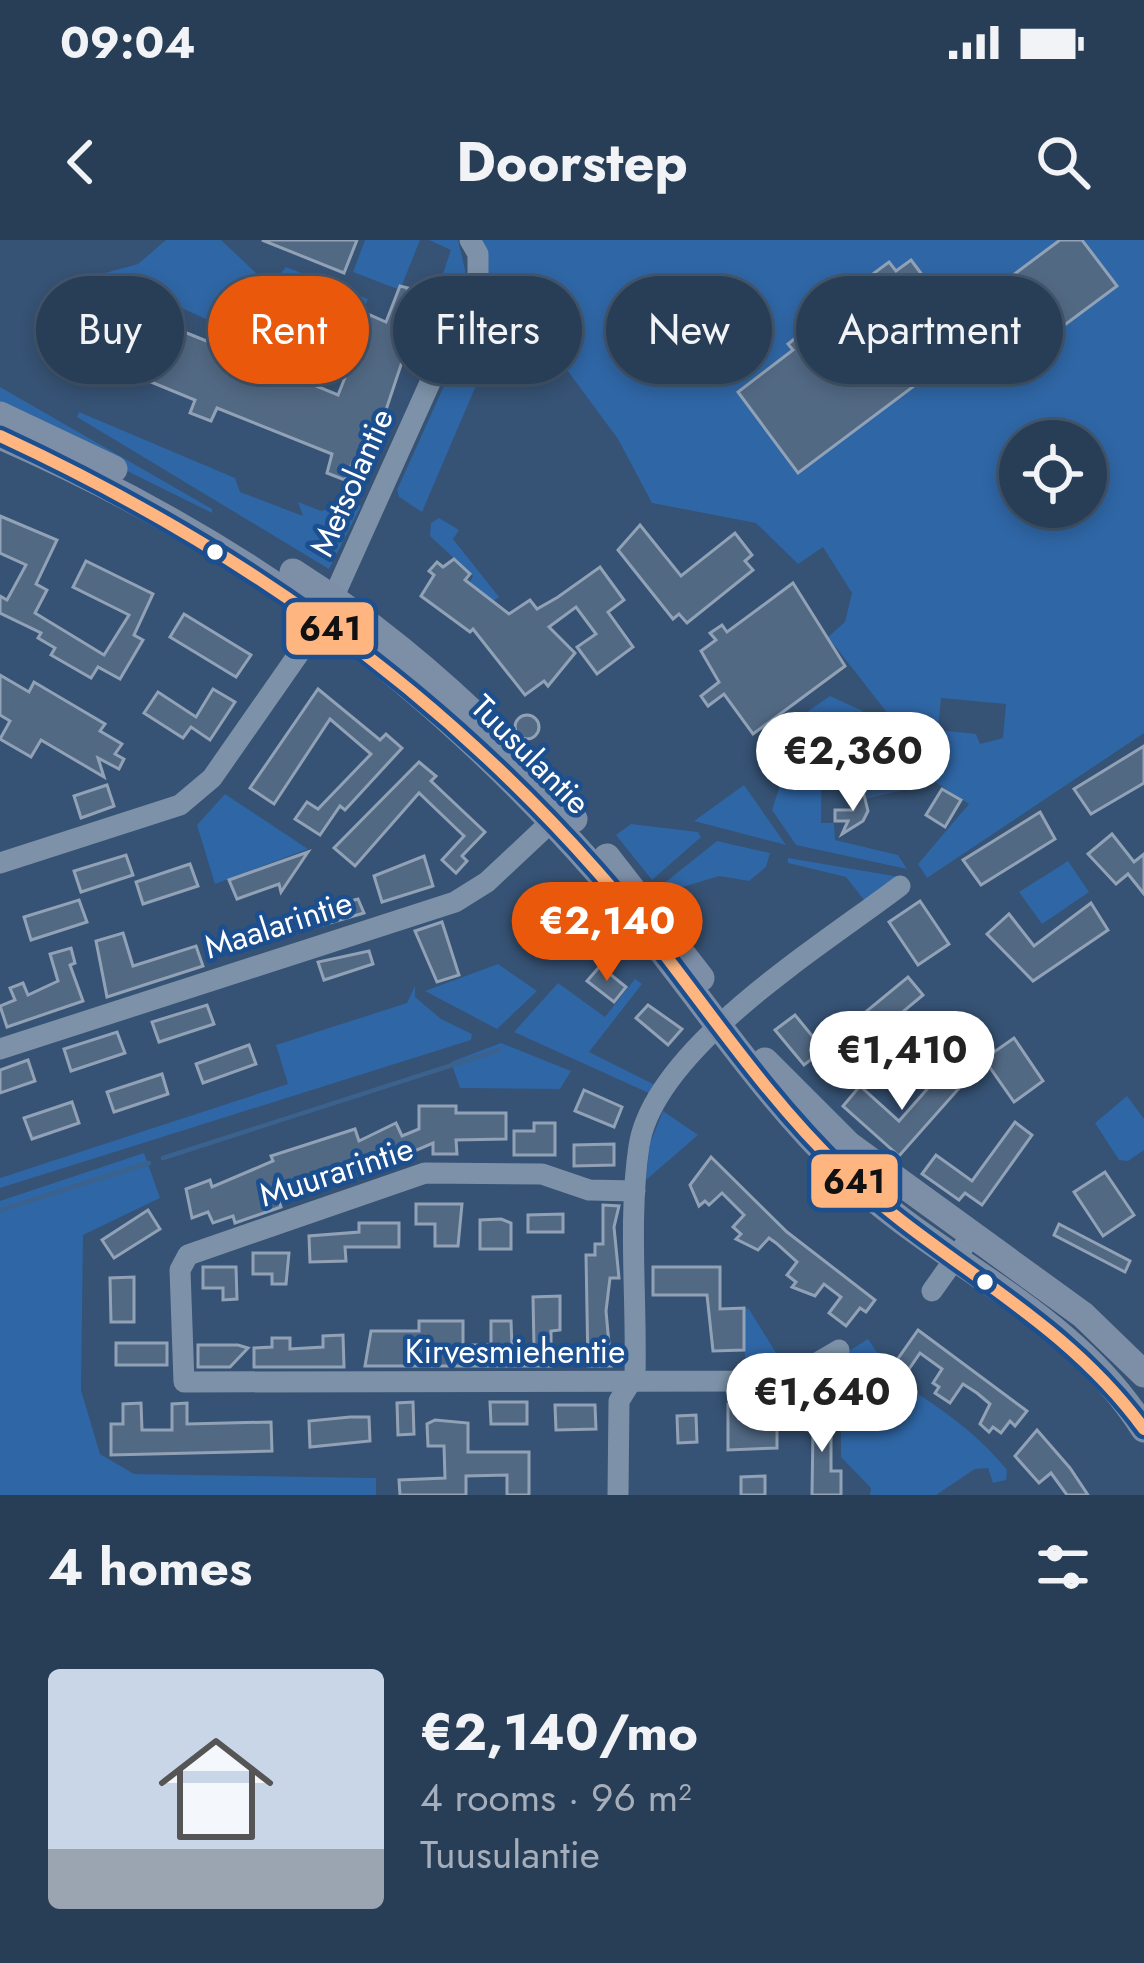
<!DOCTYPE html>
<meta charset="utf-8">
<style>
:root{--surface:#283e57;--page:#30455d;--text:#f1f3f6;--muted:#a5aeba;--line:#44576d;--accent:#ea580c}
body{margin:0;font-family:Jost,sans-serif;background:var(--page);color:var(--text);height:100vh;display:flex;flex-direction:column;font-size:45px;white-space:nowrap}
*{box-sizing:border-box;margin:0}
p{font-size:39px;color:var(--muted)}
.icon{flex:none;width:66px;height:66px;fill:none;stroke:currentColor;stroke-width:2;stroke-linecap:round;stroke-linejoin:round}
.map{position:relative;height:1255px;overflow:hidden}
.details{display:flex;flex-direction:column;background:var(--surface);flex:1}
.details>*{flex:none}
.banner{position:absolute;left:36px;top:36px;width:1074px;height:108px;display:flex;gap:24px}
.buttons{position:absolute;left:999px;top:180px;display:grid;gap:24px}
.buttons a{display:grid;place-items:center;width:108px;height:108px;border-radius:50%;background:var(--surface);box-shadow:0 6px 18px #0003,0 0 0 3px var(--line);font-size:60px}
.price{position:absolute;translate:-50% -102px;padding:0 27px;border-radius:42px;background:#fff;color:#222;font-size:39px;line-height:78px;filter:drop-shadow(0 3px 6px #0008)}
.price::after{content:'';position:absolute;left:50%;top:72px;width:36px;height:27px;margin-left:-18px;background:inherit;clip-path:polygon(0 0,100% 0,50% 100%)}
.price.on{background:var(--accent);color:#fff}
ul{padding:0;list-style:none}
li{display:flex;align-items:center;gap:36px;height:300px;padding:0 48px}
li span{display:grid;place-items:center;flex:none;width:336px;height:240px;border-radius:12px;color:#555}
li>.icon{margin-inline-start:auto}
span .icon{width:144px;height:144px;fill:#fffc;stroke-width:1}
li b{font-size:51px}
h2{display:flex;justify-content:space-between;align-items:center;height:144px;padding:0 48px;font-size:51px}
.pill{padding:0 42px;border-radius:54px;background:var(--surface);box-shadow:0 6px 18px #0003,0 0 0 3px var(--line);font-size:42px;line-height:108px}
.pill.on{background:var(--accent);color:#fff}
.status{display:flex;justify-content:space-between;align-items:center;height:84px;padding:0 60px;background:var(--surface);direction:ltr}
.status svg{height:33px;fill:currentColor}
header{display:flex;justify-content:space-between;align-items:center;height:156px;padding:0 48px;background:var(--surface);font-size:54px;font-weight:700}
.map>svg:first-child{display:block}
.green{fill:#2f66a5;fill-rule:evenodd}
.water{fill:#3b618d}
.lines{fill:none;stroke-linecap:round;stroke-linejoin:round}
.stream{stroke:#3b618d;stroke-width:4.5}
.building{fill:#526984;stroke:#92a2b6;stroke-width:3}
.minor{stroke:#7d92a8;stroke-width:21}
.major{stroke:#7d8ea7;stroke-width:27}
.bus-1-casing{stroke:#1b4f8f;stroke-width:21}
.bus-1{stroke:#ffb580;stroke-width:12}
.bus-dot{fill:#fff;stroke:#1b4f8f;stroke-width:4.5}
.labels{text-anchor:middle;stroke-width:9;stroke-linejoin:round;paint-order:stroke}
.street-label{font-size:33px;fill:#fff;stroke:#1b4f8f}
.line-badge{stroke:#1b4f8f;stroke-width:4.5}
.pale-badge-label{font-size:33px;text-anchor:middle;font-weight:bold;fill:#111}
</style>
<div class="status"><b>09:04</b><svg viewBox="0 0 49 12"><path d="M0 12V9h3v3zM5 12V6h3v6zM10 12V3h3v9zM15 12V0h3v12zM26 1h20v11H26zM47 4h2v5h-2z"/></svg></div>
<header><svg class="icon" aria-label="back" viewBox="0 0 24 24"><path d="M15 5l-7 7 7 7"/></svg>Doorstep<svg class="icon" aria-label="search" viewBox="0 0 24 24"><circle cx="10" cy="10" r="6"/><path d="M15 15l6 6"/></svg></header>
<div class="map">
<svg width="1144" height="1255" viewBox="0 0 1144 1255">
<rect width="100%" height="100%" fill="#365274"/>
<g class="green">
<path d="M166 0H221L256 33 253 40 227 51 208 80 105 33 138 24Z"/>
<path d="M365 0H420L400 50 353 32Z"/>
<path d="M429 0H458L467 38 448 69 433 63 451 10Z"/>
<path d="M481 0H1144V493L927 638 918 624 969 564 920 532V515L828 397 845 382 852 353 823 307 798 324 756 283 652 263 618 199 531 81 492 110 469 99 488 46ZM1020 201H1086V267H1020ZM941 458 1006 464 1003 498 980 504 976 494 938 490Z"/>
<path d="M286 27 368 59 365 66 333 78 311 132 255 109 271 91 259 59Z"/>
<path d="M458 115 484 127 422 272 399 257 397 250Z"/>
<path d="M0 147 212 269V273L0 168Z"/>
<path d="M79 172 235 238 240 252 303 276 298 262 321 271 354 262 361 266 329 329 77 177Z"/>
<path d="M439 278 459 290 453 299 499 357 490 363 470 342 473 336 430 296 431 283Z"/>
<path d="M830 456 863 471 831 493 804 474Z"/>
<path d="M799 487 822 502 821 583H834L835 600 898 615 907 629 796 605 772 570Z"/>
<path d="M744 545 786 605 694 581Z"/>
<path d="M225 554 308 609 215 644 197 585Z"/>
<path d="M631 584 698 592 701 597 652 640 616 595Z"/>
<path d="M717 601 770 613 766 627 749 641 719 636 683 647 671 667 657 649Z"/>
<path d="M788 618 906 638 868 665 846 637 788 623Z"/>
<path d="M1068 621 1089 652 1042 684 1019 652Z"/>
<path d="M498 724 537 751 497 789 425 751Z"/>
<path d="M635 739 642 744 589 812 657 846 651 854 514 792 558 743 605 777Z"/>
<path d="M415 746V757L441 779 472 794 471 800 0 948V938L288 844 276 805 407 763Z"/>
<path d="M501 803 571 831 560 849 460 848 451 822Z"/>
<path d="M1127 856 1144 879V910L1128 921 1119 920 1095 883Z"/>
<path d="M663 871 698 895 646 940 650 903Z"/>
<path d="M144 913 160 958 83 995 81 1150 100 1214 134 1234 376 1238V1255H0V961Z"/>
<path d="M744 1068 749 1069 781 1121 745 1122Z"/>
<path d="M868 1099 884 1123 880 1145 891 1136C934 1164 975 1190 1007 1230L1006 1240 993 1243 988 1228 975 1229 936 1255H870L871 1248 841 1217V1175L809 1136Z"/>
</g>
<path class="water" d="M834 517 906 524 903 550 853 562 847 545 832 544Z"/>
<g class="lines">
<g class="stream">
<path d="M163 918 499 810"/>
<path d="M0 970 149 923"/>
</g>
</g>
<g class="building">
<path d="M262 0H357L344 33Z"/>
<path d="M1060 0H1082L1117 46 1000 133 958 76Z"/>
<path d="M911 20 935 52 920 63 943 94 931 102 946 122 798 233 738 152 793 110 788 104 812 85 809 81 889 22 896 31Z"/>
<path d="M400 46 408 48 396 86 412 92 367 227 353 221 345 240 327 233 332 214 217 168 211 181 190 173 195 160 139 137 136 143 121 137 123 131 50 100 54 89 100 106 117 65 214 104 228 71 249 55 267 94 224 108 338 155 370 75 386 82Z"/>
<path d="M0 276 57 300 36 344 47 350 35 373 104 415 129 375 73 347 86 321 153 354 134 395 143 400 120 439 98 427 91 438 51 415 55 408 38 398 41 393 0 373V356L7 360 26 325 0 313Z"/>
<path d="M640 285 681 336 735 293 752 315 745 321 753 330 687 383 679 374 673 379 618 310Z"/>
<path d="M454 319 470 334 465 340 509 374 530 360 537 369 558 357 600 327 624 360 608 372 633 407 597 434 577 407 596 394 576 367 549 387 575 413 548 446 544 441 525 455 473 389 470 392 421 356 434 335 429 331 437 322 443 327Z"/>
<path d="M793 343 845 426 753 494 724 454 708 466 701 456 719 442 701 411 716 400 710 393 722 385 727 392Z"/>
<path d="M184 374 251 415 236 437 170 397Z"/>
<path d="M0 435 29 452 34 442 105 484 100 491 122 504 115 514 124 519 119 529 98 518 104 537 41 500 31 517 0 499 10 481 0 475Z"/>
<path d="M213 449 235 462 210 500 191 487 183 498 144 473 158 452 196 477Z"/>
<path d="M318 449 380 500 386 494 402 508 345 570 340 566 320 595 295 579 307 562 318 569 371 514 330 479 274 564 250 548Z"/>
<circle cx="527" cy="487" r="12"/>
<path d="M1144 506V543L1091 574 1074 549Z"/>
<path d="M419 522 436 536 431 541 485 592 462 616 467 621 456 633 442 620 464 596 419 553 355 626 334 608Z"/>
<path d="M107 545 114 566 81 578 74 556Z"/>
<path d="M942 549 961 560 945 587 926 575Z"/>
<path d="M863 551 868 571 863 581 842 594 848 581H835V570H853Z"/>
<path d="M1040 572 1055 599 981 645 963 620Z"/>
<path d="M1112 594 1134 622 1144 614V654L1128 634 1116 644 1088 614Z"/>
<path d="M308 612 281 652 279 644 237 659 229 640Z"/>
<path d="M126 615 133 635 81 652 74 631Z"/>
<path d="M424 616 433 646 382 662 374 636Z"/>
<path d="M190 624 198 646 143 664 136 642Z"/>
<path d="M358 659 364 673 320 686 315 670Z"/>
<path d="M79 660 87 682 31 700 24 677Z"/>
<path d="M920 661 949 704 918 725 889 682Z"/>
<path d="M1091 663 1108 690 1033 741 987 694 1009 674 1034 706Z"/>
<path d="M551 677 568 697 552 711 534 690Z"/>
<path d="M442 682 459 735 437 742 415 691Z"/>
<path d="M123 693 133 726 196 706 203 726 107 757 96 701Z"/>
<path d="M71 708 75 723 70 725 83 761 7 787 0 766 15 760 10 748 23 743 28 755 58 741 50 714Z"/>
<path d="M369 711 373 724 324 740 318 722Z"/>
<path d="M600 726 626 747 614 762 587 741Z"/>
<path d="M908 737 923 755 827 835 813 818 804 825 775 790 795 775 822 808Z"/>
<path d="M207 765 214 784 159 802 152 782Z"/>
<path d="M648 765 682 789 668 805 636 778Z"/>
<path d="M117 792 125 813 71 831 64 809Z"/>
<path d="M1014 798 1043 841 1014 862 984 819Z"/>
<path d="M249 805 256 824 203 843 196 824Z"/>
<path d="M28 820 35 841 0 853V830Z"/>
<path d="M943 831 961 846 899 916 843 866 860 846 899 881Z"/>
<path d="M162 834 168 854 114 872 107 852Z"/>
<path d="M584 850 622 867 614 887 575 871Z"/>
<path d="M72 862 79 883 32 899 24 878Z"/>
<path d="M419 866H456V873H506V899L456 900 457 914H433V903L351 938 346 925 318 936 323 948 304 955 298 939 274 947 281 967 235 983 233 976 213 983 208 972 192 978 186 949 210 940 212 947 273 921 271 916 355 889 359 901 396 883 402 896 419 889Z"/>
<path d="M1015 882 1032 895 982 965 965 953 959 960 922 934 936 915 972 941Z"/>
<path d="M534 883H555V915H514V891H534Z"/>
<path d="M614 904V925L574 926V905Z"/>
<path d="M711 917 787 992 875 1060 866 1072 860 1068 846 1086 829 1073 841 1057 824 1044 815 1056 792 1047 796 1042 787 1035 797 1022 776 1003 769 998 758 1010 736 999 741 994 733 987 744 975 722 953 709 965 705 961 699 966 690 945Z"/>
<path d="M1105 932 1134 975 1103 996 1074 952Z"/>
<path d="M416 964H462L458 1006H435V984H416Z"/>
<path d="M603 965 619 966 614 987 619 1038H610L606 1071 611 1126H588L586 1015H595V1004H603Z"/>
<path d="M148 970 160 989 114 1018 102 1000Z"/>
<path d="M563 974V992H528V975Z"/>
<path d="M501 979 511 983V1009H480V980Z"/>
<path d="M359 983H399V1007H345L346 1021 310 1022 309 996 359 992Z"/>
<path d="M1059 984 1130 1021 1125 1032 1054 995Z"/>
<path d="M253 1013H289L286 1044H272V1034H253Z"/>
<path d="M203 1027H236L237 1059 223 1060V1048H203Z"/>
<path d="M653 1027H720V1069L744 1068V1110L713 1111 707 1055H653Z"/>
<path d="M134 1037V1082H111L110 1038Z"/>
<path d="M560 1056V1090L551 1091V1126H365L371 1091H419V1081H463V1105H491V1081H511L512 1108H534L533 1057Z"/>
<path d="M918 1090 1027 1171 1015 1186 1010 1181 1001 1193 993 1187 989 1192 980 1184 990 1164 977 1153 963 1144 950 1163 935 1153 939 1147 933 1143 942 1129 920 1113 909 1129 897 1120Z"/>
<path d="M343 1095 344 1127H254V1108L272 1107V1098H290V1109L323 1107V1096Z"/>
<rect x="116" y="1103" width="51" height="22"/>
<path d="M198 1105H238L248 1108 230 1127H198Z"/>
<path d="M413 1162 414 1194 398 1195 397 1163Z"/>
<path d="M490 1162H527V1184H491Z"/>
<path d="M141 1163 142 1190H172V1164L187 1163V1184L271 1182 272 1211 111 1215V1184H123V1164Z"/>
<path d="M728 1164H777V1208L728 1210Z"/>
<path d="M555 1165H595L596 1189 556 1190Z"/>
<path d="M807 1166H825V1190H831V1231H841V1255H812L813 1190H807Z"/>
<path d="M696 1175 697 1202 678 1203 677 1176Z"/>
<path d="M350 1177H369L370 1201 310 1207 309 1181Z"/>
<path d="M435 1180 468 1183V1212H529V1255H507V1235L466 1236V1255H400L399 1240 445 1238 444 1206H428L427 1184Z"/>
<path d="M1037 1190 1070 1228 1088 1255H1067L1051 1233 1039 1243 1015 1216Z"/>
<path d="M765 1236V1255H741V1237Z"/>
</g>
<g class="lines">
<g class="minor">
<path d="M0 623 180 565 212 538 325 376 478 36V14L470 0"/>
<path d="M0 809 455 662 487 642 552 581"/>
<path d="M635 951 589 950 542 934 425 933 188 1015 180 1030 184 1142 757 1141 798 1134 839 1110"/>
<path d="M932 1051 971 996"/>
<path d="M618 1255 619 1161 635 1135C637 1059 628 980 639 906 654 808 824 704 900 646"/>
</g>
<g class="major">
<path d="M0 175 114 229"/>
<path d="M0 196C241 301 422 433 596 630 682 728 749 840 843 931 940 1025 1071 1071 1144 1189"/>
<path d="M293 332C397 398 493 485 574 579"/>
<path d="M607 617 701 738"/>
<path d="M765 821 849 905 1083 1075 1144 1134"/>
</g>
<g class="bus-1-casing">
<path id="bus-1" d="M0 196C229 302 428 440 596 630 682 727 749 841 843 931 942 1025 1061 1075 1144 1189"/>
</g>
<use href="#bus-1" class="bus-1"/>
</g>
<g class="bus-dot">
<circle cx="215" cy="312" r="10"/>
<circle cx="985" cy="1042" r="10"/>
</g>
<g class="labels">
<g class="street-label">
<text transform="translate(351 242) rotate(-66)" y="12">Metsolantie</text>
<text transform="translate(531 514) rotate(45)" y="12">Tuusulantie</text>
<text transform="translate(278 684) rotate(-18)" y="12">Maalarintie</text>
<text transform="translate(336 931) rotate(-18)" y="12">Muurarintie</text>
<text x="515" y="1123">Kirvesmiehentie</text>
</g>
</g>
<g class="line-badge">
<rect x="284" y="360" width="92" height="57" rx="12" fill="#ffb580"/>
<rect x="809" y="912" width="91" height="58" rx="12" fill="#ffb580"/>
</g>
<g class="pale-badge-label">
<text x="330" y="400">641</text>
<text x="854" y="953">641</text>
</g>
</svg>
<div class="buttons">
<a><svg class="icon" aria-label="locate" viewBox="0 0 24 24"><circle cx="12" cy="12" r="6"/><path d="M12 2v4M12 18v4M2 12h4M18 12h4"/></svg></a>
</div>
<b class="price" style="left:853px;top:574px">€2,360</b>
<b class="price on" style="left:607px;top:744px">€2,140</b>
<b class="price" style="left:902px;top:873px">€1,410</b>
<b class="price" style="left:822px;top:1215px">€1,640</b>
<div class="banner">
<a class="pill">Buy</a>
<a class="pill on">Rent</a>
<a class="pill">Filters</a>
<a class="pill">New</a>
<a class="pill">Apartment</a>
</div>
</div>
<section class="details">
<h2>4 homes<svg class="icon" aria-label="filters" viewBox="0 0 24 24"><path d="M4 7h16M4 17h16"/><circle cx="9" cy="7" r="2"/><circle cx="15" cy="17" r="2"/></svg></h2>
<ul>
<li><span style="background:linear-gradient(#c9d6e8 75%,#9aa5b1 0)"><svg class="icon" aria-label="home" viewBox="0 0 24 24"><path d="M3 11l9-7 9 7M6 9v11h12V9"/></svg></span><div><b>€2,140/mo</b><p>4 rooms · 96 m²</p><p>Tuusulantie</p></div></li>
</ul>
</section>
